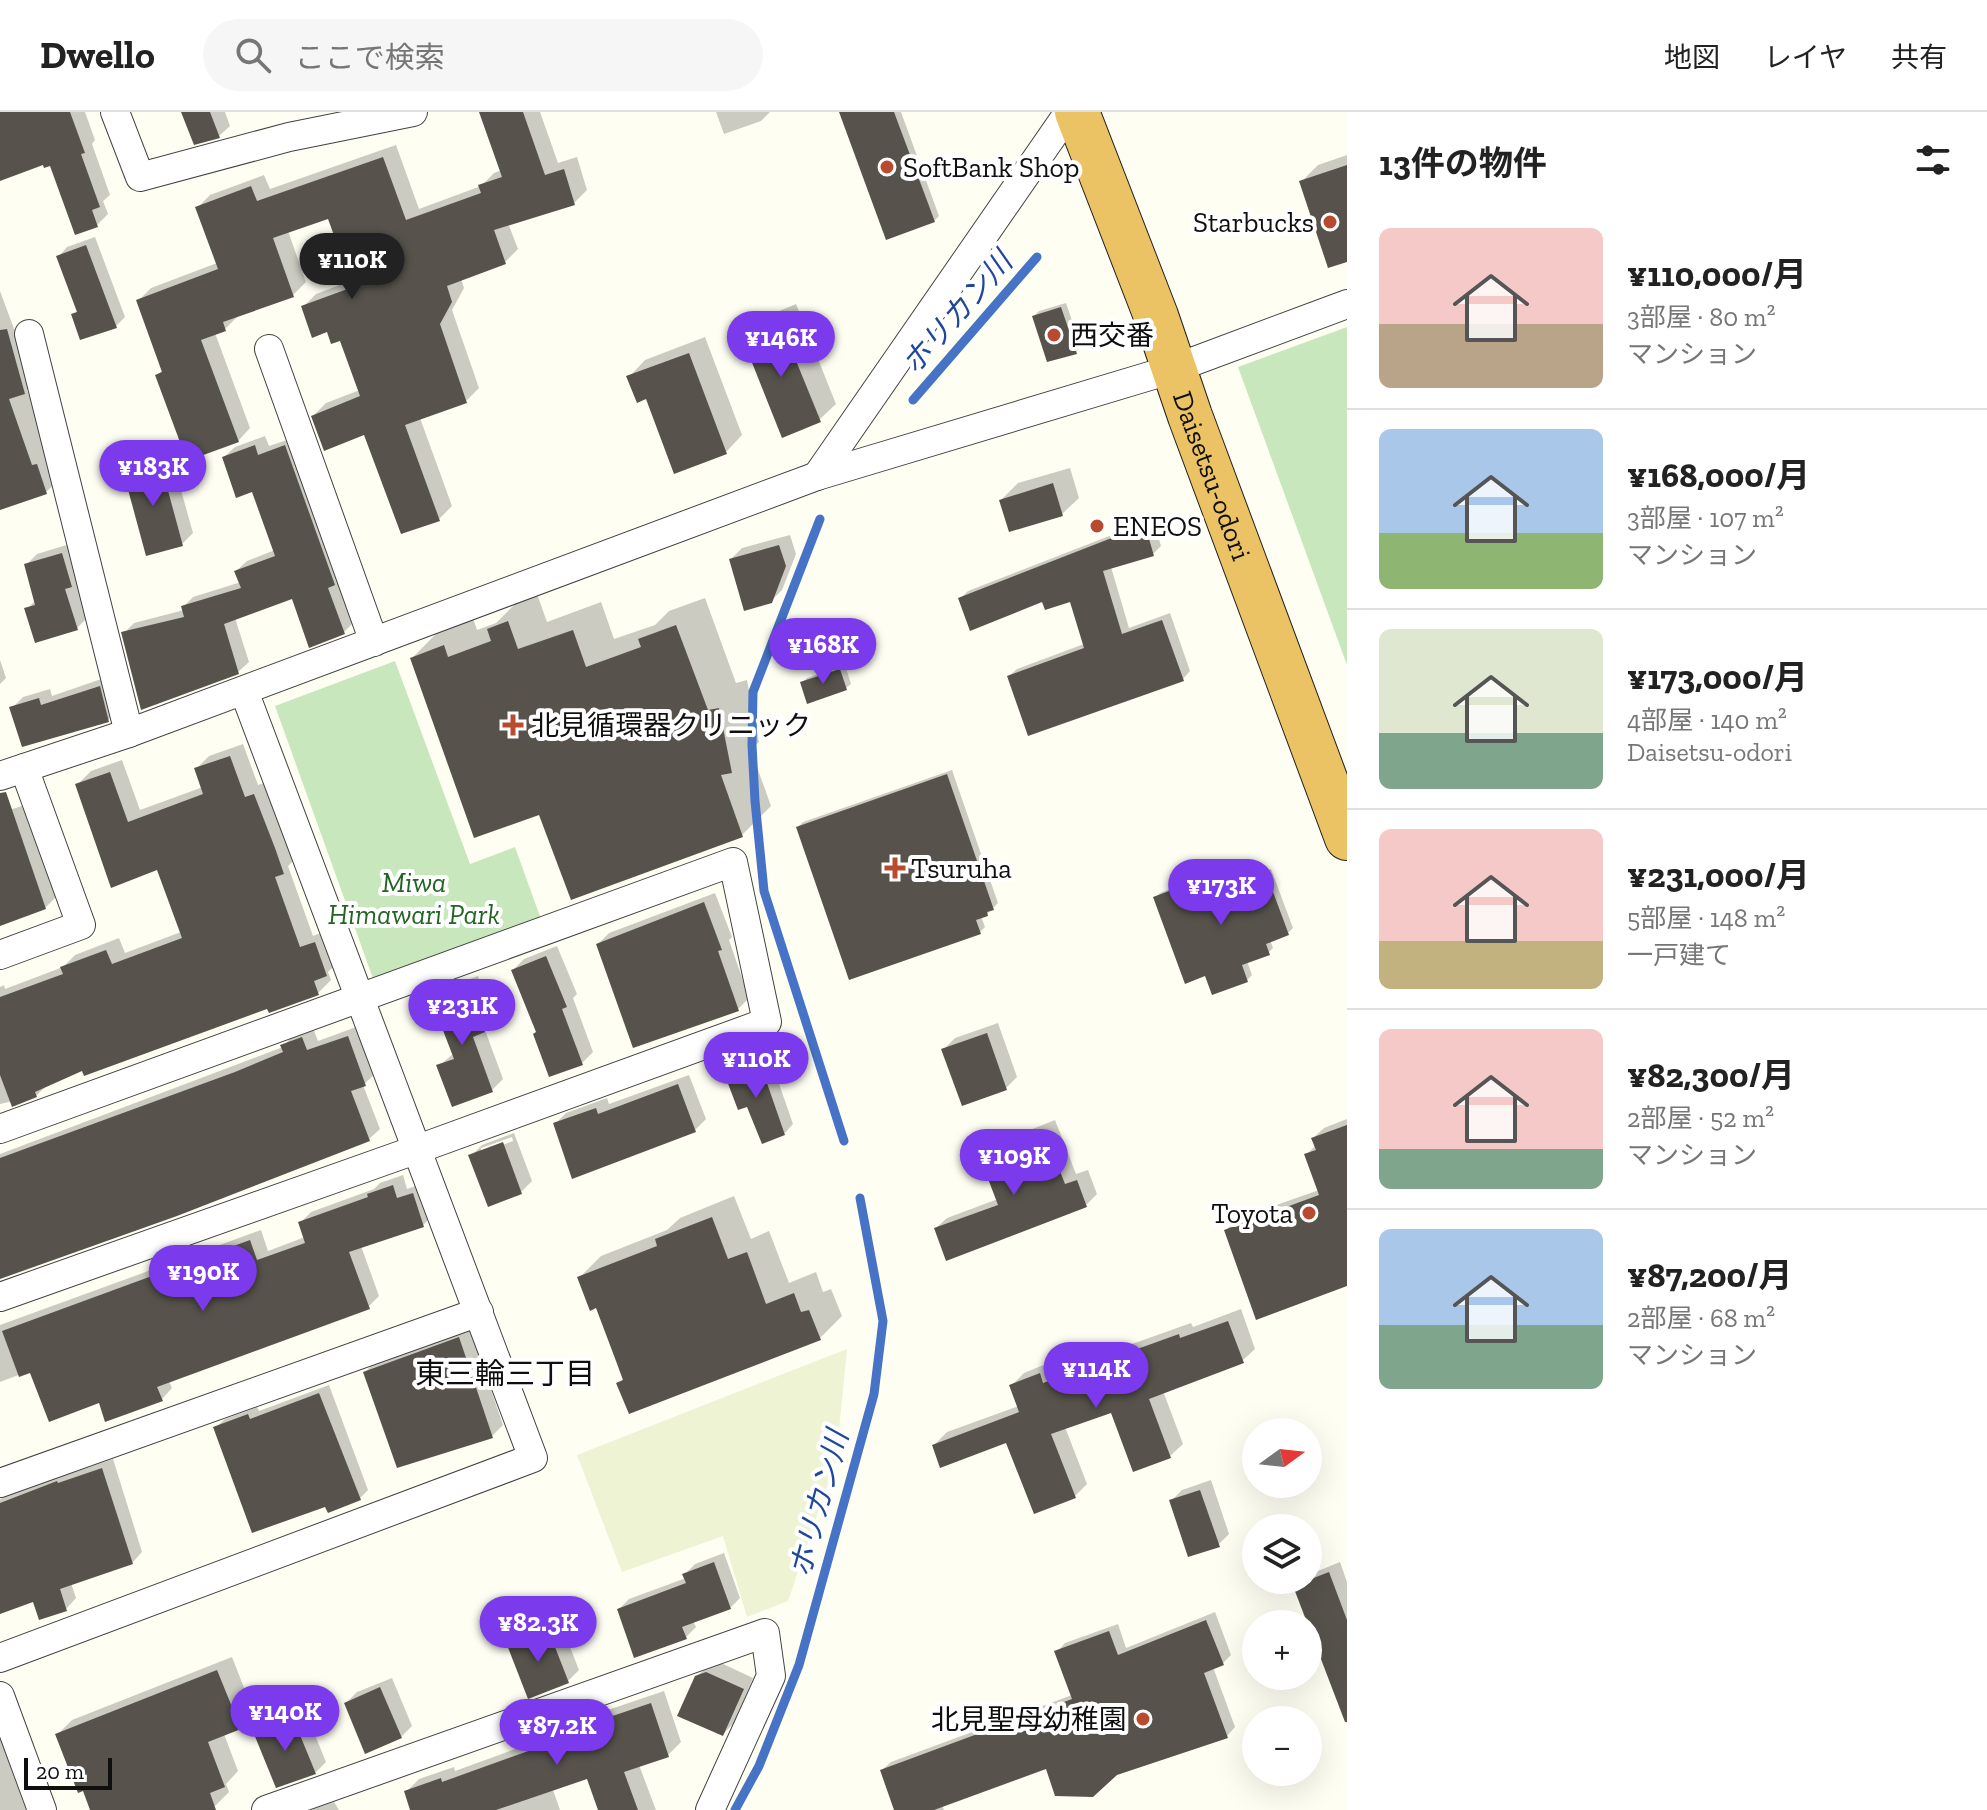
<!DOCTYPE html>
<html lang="ja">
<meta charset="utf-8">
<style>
:root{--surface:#fff;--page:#f6f6f6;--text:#222;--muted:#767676;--line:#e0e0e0;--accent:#7c3aed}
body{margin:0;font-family:"Zilla Slab","Noto Sans JP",serif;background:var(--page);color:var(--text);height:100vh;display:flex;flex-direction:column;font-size:30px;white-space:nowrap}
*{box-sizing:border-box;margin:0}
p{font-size:26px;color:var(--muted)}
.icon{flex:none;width:44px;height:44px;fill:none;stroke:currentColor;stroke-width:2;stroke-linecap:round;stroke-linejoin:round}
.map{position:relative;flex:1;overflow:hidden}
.sheet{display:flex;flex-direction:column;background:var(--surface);width:640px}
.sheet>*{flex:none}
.needle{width:52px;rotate:75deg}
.controls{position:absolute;left:1242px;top:1306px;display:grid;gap:16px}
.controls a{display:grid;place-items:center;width:80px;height:80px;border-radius:50%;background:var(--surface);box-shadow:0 8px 32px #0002;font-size:40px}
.scale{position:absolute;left:24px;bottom:20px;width:88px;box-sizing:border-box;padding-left:8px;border:4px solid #0f0f0f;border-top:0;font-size:22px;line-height:28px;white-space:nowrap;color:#0f0f0f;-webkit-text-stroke:6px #fff;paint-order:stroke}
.price{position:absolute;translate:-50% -68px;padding:0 18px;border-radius:28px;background:var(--accent);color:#fff;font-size:26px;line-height:52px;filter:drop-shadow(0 2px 4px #0008)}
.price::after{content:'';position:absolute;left:50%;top:48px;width:24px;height:18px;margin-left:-12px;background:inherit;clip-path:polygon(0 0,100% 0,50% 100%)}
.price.selected{background:#222;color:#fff}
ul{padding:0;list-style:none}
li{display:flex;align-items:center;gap:24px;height:200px;padding:0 32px}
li+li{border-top:2px solid var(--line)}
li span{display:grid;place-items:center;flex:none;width:224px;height:160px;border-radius:12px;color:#555}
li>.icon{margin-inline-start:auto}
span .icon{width:96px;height:96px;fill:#fffc;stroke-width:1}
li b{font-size:34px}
h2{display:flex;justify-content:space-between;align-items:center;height:96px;padding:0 32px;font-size:34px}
header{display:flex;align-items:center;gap:48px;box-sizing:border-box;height:112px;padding:0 40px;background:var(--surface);border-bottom:2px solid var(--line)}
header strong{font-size:38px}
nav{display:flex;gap:44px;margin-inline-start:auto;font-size:28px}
.search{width:560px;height:72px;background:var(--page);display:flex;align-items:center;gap:20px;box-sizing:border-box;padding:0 28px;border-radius:44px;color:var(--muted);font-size:30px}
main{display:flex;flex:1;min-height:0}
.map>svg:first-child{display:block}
.farmland{fill:#eef3d4}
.green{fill:#c9e7bd}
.shadow{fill:#0003;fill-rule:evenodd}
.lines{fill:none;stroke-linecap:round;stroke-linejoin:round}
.stream{stroke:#4673c5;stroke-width:9}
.building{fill:#57534c}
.street-casing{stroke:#424242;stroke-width:30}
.highway-casing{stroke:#202020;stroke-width:46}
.street{stroke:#fff;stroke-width:28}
.highway{stroke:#ebc364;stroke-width:44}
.poi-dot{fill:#b74a2f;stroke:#fff;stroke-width:3}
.labels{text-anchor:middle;stroke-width:8;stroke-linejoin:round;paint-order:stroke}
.poi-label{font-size:28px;fill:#0f0f0f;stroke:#fff;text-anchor:start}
.street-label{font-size:28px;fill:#0f0f0f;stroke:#fff}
.park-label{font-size:28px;font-style:italic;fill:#236425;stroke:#fff}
.water-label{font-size:30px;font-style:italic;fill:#1f479a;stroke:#fff}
.neighbourhood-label{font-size:30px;fill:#0f0f0f;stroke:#fff}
</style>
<header>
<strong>Dwello</strong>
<div class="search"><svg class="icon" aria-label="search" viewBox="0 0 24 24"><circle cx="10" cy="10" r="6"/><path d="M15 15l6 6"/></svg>ここで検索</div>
<nav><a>地図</a><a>レイヤ</a><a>共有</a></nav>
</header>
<main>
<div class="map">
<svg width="1347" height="1698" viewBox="0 0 1347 1698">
<rect width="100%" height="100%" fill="#fefef3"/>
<path class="farmland" d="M847 1237 836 1348 788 1489 747 1505 723 1424 622 1460 577 1343Z"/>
<g class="green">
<path d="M1347 215V553L1238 255Z"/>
<path d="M395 549 470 752 515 735 542 810 375 872 275 594Z"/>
</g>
<g class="shadow">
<path d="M0 0H85L95 28 92 32 110 83 103 89 108 102 97 113 51 52 44 51 0 67Z"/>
<path d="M183 0H225L230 14 219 24 195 31Z"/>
<path d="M487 0H540L558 51 577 45 587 78 574 91 508 111 518 137 505 150 461 167 464 176 452 198 479 276 466 289 420 306 452 394 439 407 365 320 313 304 326 291 360 278 341 226 328 218 303 195 316 182 353 168 329 104 288 119 306 170 293 183 238 204 225 217 215 221 250 316 238 329 157 263 163 258 138 189 151 176 217 151 197 96 210 83 264 63 270 77 396 33 419 97 481 74 494 61 502 58Z"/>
<path d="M716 0H770L761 9 724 22Z"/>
<path d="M841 0H901L939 104 934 109Z"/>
<path d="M1347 43V147L1301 70 1318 53Z"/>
<path d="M95 125 125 205 116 214 74 203 78 198 59 144 67 135Z"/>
<path d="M0 179 17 225 40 265 27 278 48 339 62 365 46 380 0 398Z"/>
<path d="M1066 191 1081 235 1076 240 1034 204 1039 199Z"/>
<path d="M796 192 836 292 819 308 743 224 760 207Z"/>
<path d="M705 225 742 323 726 340 647 285 629 265 645 248Z"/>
<path d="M265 324 269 334 296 325 354 510 344 520 293 484 235 506 249 550 238 560 124 521 134 511 184 498 183 495 193 485 241 470 236 459 247 449 275 438 253 377 224 345 235 335Z"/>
<path d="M170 339 193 421 182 432 125 359 136 348Z"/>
<path d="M1070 356 1079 386 1062 402 1001 388 1018 371Z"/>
<path d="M1153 407 1161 434 1153 442 1111 455 1129 516 1170 501 1190 559 1183 567 1009 564 1017 557 1084 532 1071 488 960 487 968 479Z"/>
<path d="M790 423 796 442 782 478 770 490 731 447 742 436Z"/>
<path d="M73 431 82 462 76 468 88 505 77 516 27 497 36 488 26 453 37 442Z"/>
<path d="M537 482 547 510 601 490 614 527 655 513 669 499 705 486 736 571 747 568 759 630 751 638 771 694 742 723 540 700 412 546 441 517 473 506 477 518 496 511 518 489Z"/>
<path d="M0 548 6 566 0 572Z"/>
<path d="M845 553 851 572 846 576 802 571 807 566Z"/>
<path d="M110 564 119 597 108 608 12 596 23 585 50 577 52 584Z"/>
<path d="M243 632 258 673 267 670 295 747 288 754 313 824 328 818 339 849 328 860 331 868 318 881 270 898 268 895 83 956 48 972 36 984 0 992V875L4 873 5 877 63 855 75 843 119 826 125 841 181 820 158 756 78 672 91 659 122 648 140 698 203 675 196 657 209 644Z"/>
<path d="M952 658 998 791 987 802 981 804 985 815 980 820 798 715 803 710Z"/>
<path d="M25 693 56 785 45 796 0 800V701Z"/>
<path d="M1233 754 1239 769 1271 757 1293 816 1288 821 1270 828 1273 836 1268 841 1247 849 1252 863 1247 868 1207 862 1155 786 1160 781Z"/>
<path d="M715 781 732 825 729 828 749 886 738 897 598 832 609 821Z"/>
<path d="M557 834 577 882 573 886 593 940 582 951 538 919 513 858 524 847Z"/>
<path d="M478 864 495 908 485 918 503 967 492 978 439 954 454 941 434 887 445 876Z"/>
<path d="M998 911 1017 965 1006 976 944 937 955 926Z"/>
<path d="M359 914 376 961 363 973 380 1017 369 1027 0 1165V1042L283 935 293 923 313 916 318 929Z"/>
<path d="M768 940 793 1012 784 1022 749 992 726 962 736 953Z"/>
<path d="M689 963 706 1007 695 1018 555 1012 566 1001 607 986 609 992Z"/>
<path d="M1347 1007V1172L1226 1118 1237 1107 1319 1078 1306 1043 1316 1033 1313 1026 1324 1016Z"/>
<path d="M1055 1008 1076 1062 1088 1058 1097 1082 1086 1093 936 1116 947 1106 998 1087 981 1044 992 1033Z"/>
<path d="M514 1021 532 1069 521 1080 471 1044 482 1033ZM512 1025 513 1029 481 1041V1036Z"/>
<path d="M403 1063 407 1077 424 1071 434 1102 423 1113 361 1134 379 1184 368 1195 169 1269 172 1276 162 1287 100 1289 32 1258 0 1270V1213L261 1118 268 1139 305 1125 300 1111 311 1100 374 1077 380 1071Z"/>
<path d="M734 1084 751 1127 769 1119 789 1171 816 1160 823 1180 831 1177 842 1204 820 1226 619 1271 624 1266 597 1194 579 1166 601 1144 667 1118 680 1106Z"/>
<path d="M1241 1197 1255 1237 1242 1249 1163 1279 1183 1332 1170 1344 1112 1298 1065 1315 1087 1372 1075 1384 1007 1328 934 1333 947 1320 1019 1294 1011 1274 1024 1261 1053 1249 1056 1259 1191 1211 1193 1215Z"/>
<path d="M470 1216 503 1313 492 1324 365 1260 376 1249Z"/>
<path d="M329 1273 368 1378 359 1387 327 1392 215 1316 225 1307 257 1295 259 1299Z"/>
<path d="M113 1347 142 1440 132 1451 71 1471 76 1486 66 1497 34 1488 0 1500V1387L68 1359 69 1362Z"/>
<path d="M1211 1368 1229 1422 1218 1433 1171 1389 1182 1378Z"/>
<path d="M724 1441 740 1486 730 1496 693 1509 696 1515 686 1525 619 1497 629 1487 686 1466 685 1462 695 1452Z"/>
<path d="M1340 1450 1347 1470V1612L1295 1474 1302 1468H1308V1463Z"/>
<path d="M1215 1500 1231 1543 1223 1551 1213 1555 1235 1615 1227 1624 1047 1655 942 1693 944 1698H896L882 1658 891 1650 1072 1583 1057 1540 1065 1531 1118 1512 1126 1536Z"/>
<path d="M559 1507 579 1558 568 1569 509 1533 520 1522Z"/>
<path d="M232 1545 254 1601 240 1615 224 1622 238 1659 226 1672 229 1680 214 1695 206 1698H92L58 1622 72 1608Z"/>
<path d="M719 1550 753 1566 734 1611 723 1622 696 1565 708 1554Z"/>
<path d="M392 1566 412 1614 401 1625 346 1591 357 1580Z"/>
<path d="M664 1579 681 1630 668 1643 639 1653 656 1698H600L588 1665 553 1678 560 1698H413L406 1680 419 1667 454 1655 455 1659 548 1625 545 1618 558 1605 586 1595 590 1604Z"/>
<path d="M304 1596 326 1650 315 1661 256 1622 267 1611Z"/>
<path d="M0 1626 26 1698H0Z"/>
<path d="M334 1690 339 1698H313V1697Z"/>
</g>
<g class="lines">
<g class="stream">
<path d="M913 288 1037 145"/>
<path d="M820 407 753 580 752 633 755 689 764 779 844 1029"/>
<path d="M735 1698 759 1654 799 1553 874 1282 883 1209 860 1086"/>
</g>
</g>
<g class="building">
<path d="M0 0H70L85 41 81 42 100 95 92 98 98 115 75 123 50 54 44 56 43 53 0 69Z"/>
<path d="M181 0H210L220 26 194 33Z"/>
<path d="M479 0H523L545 63 564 57 575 93 494 118 506 152 447 174 452 190 440 212 467 291 405 313 440 409 401 422 364 323 324 339 311 304 360 284 340 229 331 232 327 220 312 226 301 194 353 175 328 107 273 126 294 185 223 210 226 219 201 228 239 330 187 349 155 263 162 260 136 188 218 157 195 95 251 74 257 89 383 45 406 108 481 81 478 73 502 65Z"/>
<path d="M839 0H894L935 110 886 128Z"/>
<path d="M1347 53V150L1328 156 1299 69Z"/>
<path d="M86 133 117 216 80 228 71 202 77 200 56 144Z"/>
<path d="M1061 195 1077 242 1047 250 1032 204Z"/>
<path d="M779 207 821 310 782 326 741 223Z"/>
<path d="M7 217 25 282 9 287 32 353 37 352 47 382 0 398V218Z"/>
<path d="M689 241 727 342 674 362 646 287 637 291 626 264Z"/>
<path d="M255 333 258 343 285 333 335 473 328 476 345 522 309 536 292 487 224 512 239 562 141 598 121 520 184 505 181 494 241 476 234 459 275 444 252 380 236 386 222 345Z"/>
<path d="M160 349 183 434 146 444 123 359Z"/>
<path d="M1053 371 1063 404 1009 420 999 388Z"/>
<path d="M1145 413 1154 444 1103 459 1122 522 1162 508 1184 569 1028 624 1007 564 1084 536 1070 490 1045 498 1042 490 970 519 958 486Z"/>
<path d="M779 433 786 454 772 491 744 499 729 447Z"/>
<path d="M62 441 72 475 65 477 78 518 35 531 24 496 35 493 24 452Z"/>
<path d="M508 509 518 537 573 518 586 555 641 535 638 527 676 513 708 598 719 596 732 661 721 663 743 725 571 788 539 703 474 726 410 546 444 533 448 545 491 529 487 517Z"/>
<path d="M840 557 847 578 807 592 800 570Z"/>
<path d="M100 574 109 610 22 635 9 595 39 586 41 593Z"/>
<path d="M230 644 245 685 254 682 275 736 284 762 275 765 300 835 315 830 327 864 314 869 319 883 269 901 267 897 84 964 82 959 35 980 37 985 12 995 0 963V885L63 862 60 855 106 838 112 852 182 826 157 758 111 776 75 672 110 660 128 710 203 682 194 656Z"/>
<path d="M947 662 994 798 987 800 988 804 976 808 981 822 849 868 796 715Z"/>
<path d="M6 680 46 797 0 814V681Z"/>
<path d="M1228 757 1234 773 1266 761 1289 823 1266 832 1270 843 1242 853 1248 870 1212 883 1205 864 1185 872 1153 785Z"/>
<path d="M704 790 722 838 718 839 739 899 633 936 596 832Z"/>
<path d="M546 844 567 895 562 897 583 953 549 965 533 922 536 920 511 858Z"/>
<path d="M467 873 485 920 473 925 493 980 452 995 436 953 454 947 431 887Z"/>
<path d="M987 921 1007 978 962 994 941 937Z"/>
<path d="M348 924 366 974 351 979 370 1029 177 1104 0 1167V1046L235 960 283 940 280 933 302 925 307 938Z"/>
<path d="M759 948 785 1023 762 1032 747 995 738 998 724 961Z"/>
<path d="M678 972 696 1020 572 1067 553 1011 596 996 598 1002Z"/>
<path d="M1347 1013V1174L1256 1208 1224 1118 1319 1083 1304 1042 1316 1038 1311 1026Z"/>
<path d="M1044 1018 1065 1072 1077 1068 1087 1095 946 1149 934 1116 998 1093 979 1043Z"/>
<path d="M503 1030 522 1082 488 1095 468 1043Z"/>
<path d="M393 1073 397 1086 413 1081 424 1115 349 1140 370 1197 157 1275 163 1289 105 1310 99 1291 49 1310 30 1261 19 1265 2 1219 250 1128 257 1148 305 1131 298 1110 368 1085 367 1082Z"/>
<path d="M712 1105 728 1147 747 1140 766 1192 794 1181 801 1200 809 1198 821 1228 629 1302 616 1271 623 1268 616 1249 596 1196 590 1199 577 1165 657 1134 655 1127Z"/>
<path d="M1228 1209 1244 1251 1149 1287 1171 1346 1133 1360 1111 1301 1051 1322 1076 1386 1034 1402 1006 1331 940 1356 932 1333 1019 1300 1009 1273 1040 1261 1043 1271 1179 1222 1180 1226Z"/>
<path d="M459 1225 493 1326 397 1356 363 1260Z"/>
<path d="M319 1281 361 1388 328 1401 325 1395 252 1421 213 1315 248 1302 250 1307Z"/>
<path d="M102 1356 133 1452 60 1477 67 1499 39 1508 33 1490 0 1502V1391L57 1369 58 1371Z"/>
<path d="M1200 1378 1220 1435 1188 1445 1169 1388Z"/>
<path d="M714 1450 731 1497 682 1515 687 1527 634 1546 617 1497 686 1471 682 1462Z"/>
<path d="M1329 1460 1347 1508V1610H1345L1293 1474Z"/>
<path d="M1206 1508 1224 1553 1204 1561 1228 1626 1117 1663 1093 1685 1055 1684 1046 1657 934 1698H894L880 1658 1072 1587 1054 1539 1109 1519 1118 1543Z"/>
<path d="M548 1517 569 1571 528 1587 507 1533Z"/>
<path d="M217 1558 241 1617 208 1630 225 1675 210 1681 216 1698H90L83 1679 78 1681 55 1622Z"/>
<path d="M706 1560 744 1577 723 1624 677 1604 695 1564Z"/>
<path d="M380 1575 402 1626 365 1642 344 1591Z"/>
<path d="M651 1591 669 1645 624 1660 638 1698H598L587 1667 496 1698H410L404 1679 441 1666 442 1670 548 1632 543 1618 573 1607 577 1616Z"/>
<path d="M293 1606 316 1662 276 1676 254 1622Z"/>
</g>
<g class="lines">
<g class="street-casing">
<g id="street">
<path d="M115 0 140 65 289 25 413 0"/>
<path d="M29 222 129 621"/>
<path d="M269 237 374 530"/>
<path d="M817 364 1069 0"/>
<path d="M0 664 129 621 817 364 1173 257 1347 192"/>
<path d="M0 843 81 813 24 656"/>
<path d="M0 1017 733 750 767 910 418 1037 0 1185"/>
<path d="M0 1371 479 1200"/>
<path d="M0 1546 533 1346 244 579"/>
<path d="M0 1584 42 1698"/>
<path d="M266 1698 765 1521 771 1564 710 1698"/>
</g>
</g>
<g class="highway-casing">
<g id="highway">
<path id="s1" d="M1077 0 1156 204 1190 304 1347 726"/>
</g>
</g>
<use href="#street" class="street"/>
<use href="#highway" class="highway"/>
</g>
<g class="poi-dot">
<circle cx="887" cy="55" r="8"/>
<circle cx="1330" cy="110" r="8"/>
<circle cx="1054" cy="223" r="8"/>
<circle cx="1097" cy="414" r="8"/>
<path d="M509 601h8v8h8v8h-8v8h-8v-8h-8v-8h8z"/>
<path d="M891 744h8v8h8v8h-8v8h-8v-8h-8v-8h8z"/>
<circle cx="1309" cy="1101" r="8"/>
<circle cx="1143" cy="1607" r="8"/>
</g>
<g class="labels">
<g class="poi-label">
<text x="903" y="65">SoftBank Shop</text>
<text x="1314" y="120" text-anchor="end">Starbucks</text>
<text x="1070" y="233">西交番</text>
<text x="1113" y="424">ENEOS</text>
<text x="531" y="623">北見循環器クリニック</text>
<text x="911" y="766">Tsuruha</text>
<text x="1293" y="1111" text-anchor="end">Toyota</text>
<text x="1127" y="1617" text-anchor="end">北見聖母幼稚園</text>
</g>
<g class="street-label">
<text dy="10" stroke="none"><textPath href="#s1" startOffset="388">Daisetsu-odori</textPath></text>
</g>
<g class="park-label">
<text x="414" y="780">Miwa<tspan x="414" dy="32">Himawari Park</tspan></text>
</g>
<g class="water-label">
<text transform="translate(957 201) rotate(-49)" y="10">ホリカン川</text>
<text transform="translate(819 1392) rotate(-75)" y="10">ホリカン川</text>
</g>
<g class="neighbourhood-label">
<text x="505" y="1272">東三輪三丁目</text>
</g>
</g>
</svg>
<div class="controls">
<a><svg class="needle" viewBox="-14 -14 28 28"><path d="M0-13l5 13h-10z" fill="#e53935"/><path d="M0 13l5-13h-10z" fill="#767676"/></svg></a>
<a><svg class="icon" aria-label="layers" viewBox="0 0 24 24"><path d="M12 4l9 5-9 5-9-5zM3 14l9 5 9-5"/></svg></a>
<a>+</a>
<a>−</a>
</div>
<div class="scale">20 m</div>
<b class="price selected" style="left:352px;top:189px">¥110K</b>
<b class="price" style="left:781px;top:267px">¥146K</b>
<b class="price" style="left:153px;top:396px">¥183K</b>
<b class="price" style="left:823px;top:574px">¥168K</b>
<b class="price" style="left:1221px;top:815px">¥173K</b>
<b class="price" style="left:462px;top:935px">¥231K</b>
<b class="price" style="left:756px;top:988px">¥110K</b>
<b class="price" style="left:1014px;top:1085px">¥109K</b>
<b class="price" style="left:203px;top:1201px">¥190K</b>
<b class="price" style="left:1096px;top:1298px">¥114K</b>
<b class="price" style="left:538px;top:1552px">¥82.3K</b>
<b class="price" style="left:285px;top:1641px">¥140K</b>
<b class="price" style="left:557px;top:1655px">¥87.2K</b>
</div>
<section class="sheet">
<h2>13件の物件<svg class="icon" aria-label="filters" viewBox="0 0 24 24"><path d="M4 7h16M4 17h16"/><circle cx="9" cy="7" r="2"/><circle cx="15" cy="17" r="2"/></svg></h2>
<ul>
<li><span style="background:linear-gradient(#f6c9c9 60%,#b9a48a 0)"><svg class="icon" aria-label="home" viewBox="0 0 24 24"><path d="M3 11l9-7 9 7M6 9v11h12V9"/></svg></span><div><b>¥110,000/月</b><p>3部屋 · 80 m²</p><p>マンション</p></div></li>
<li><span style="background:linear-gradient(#a9c7e8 65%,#8fb573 0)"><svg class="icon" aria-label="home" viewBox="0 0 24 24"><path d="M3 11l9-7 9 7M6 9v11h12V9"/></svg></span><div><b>¥168,000/月</b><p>3部屋 · 107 m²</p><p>マンション</p></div></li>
<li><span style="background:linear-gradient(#dfe7d0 65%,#7fa58c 0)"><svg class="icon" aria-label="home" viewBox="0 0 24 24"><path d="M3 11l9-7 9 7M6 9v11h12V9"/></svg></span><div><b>¥173,000/月</b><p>4部屋 · 140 m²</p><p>Daisetsu-odori</p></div></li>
<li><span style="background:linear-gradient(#f6c9c9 70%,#c2b280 0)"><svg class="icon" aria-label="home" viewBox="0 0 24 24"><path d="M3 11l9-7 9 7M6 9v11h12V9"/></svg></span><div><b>¥231,000/月</b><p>5部屋 · 148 m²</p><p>一戸建て</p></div></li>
<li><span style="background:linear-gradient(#f6c9c9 75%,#7fa58c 0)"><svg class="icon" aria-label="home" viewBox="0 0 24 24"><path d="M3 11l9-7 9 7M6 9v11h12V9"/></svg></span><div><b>¥82,300/月</b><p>2部屋 · 52 m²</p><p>マンション</p></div></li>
<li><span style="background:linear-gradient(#a9c7e8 60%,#7fa58c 0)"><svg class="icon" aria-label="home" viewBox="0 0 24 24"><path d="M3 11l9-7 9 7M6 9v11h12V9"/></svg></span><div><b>¥87,200/月</b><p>2部屋 · 68 m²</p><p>マンション</p></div></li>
</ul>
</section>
</main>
